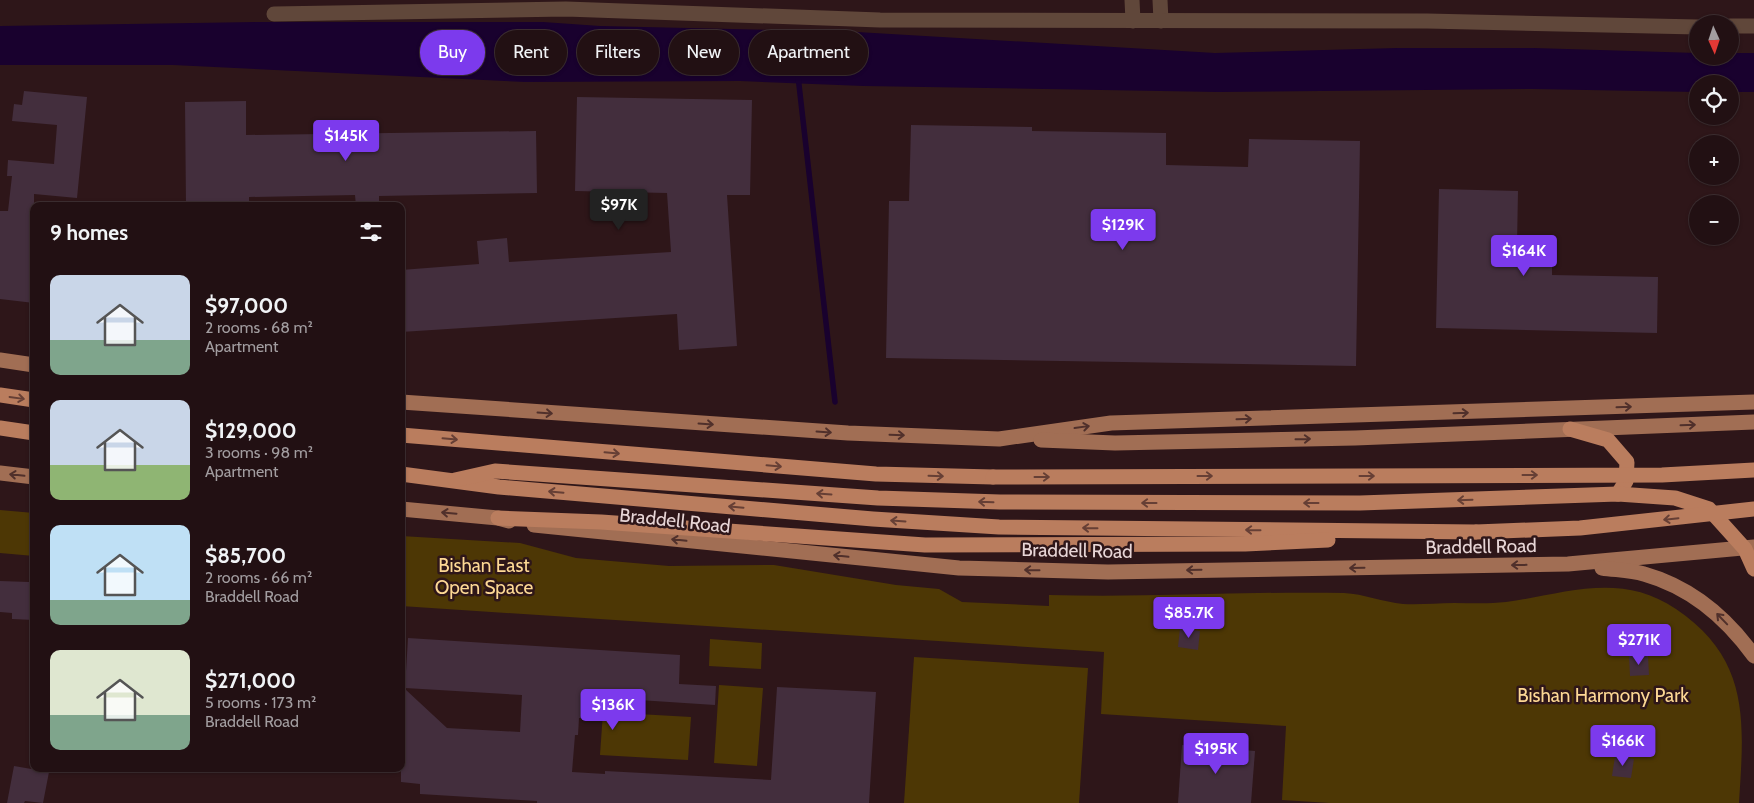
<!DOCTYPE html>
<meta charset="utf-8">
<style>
:root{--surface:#221013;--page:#2a191c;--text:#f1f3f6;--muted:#a29da0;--line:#3f3033;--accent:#7c3aed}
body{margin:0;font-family:Cabin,sans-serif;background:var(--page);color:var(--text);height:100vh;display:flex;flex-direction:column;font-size:19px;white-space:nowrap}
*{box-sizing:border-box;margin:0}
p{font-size:16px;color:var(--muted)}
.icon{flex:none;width:28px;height:28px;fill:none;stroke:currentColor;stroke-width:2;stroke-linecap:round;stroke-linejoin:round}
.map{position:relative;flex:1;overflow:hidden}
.panel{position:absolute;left:30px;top:202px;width:375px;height:570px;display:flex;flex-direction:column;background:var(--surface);border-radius:10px;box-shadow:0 1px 4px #0004,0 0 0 1px var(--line)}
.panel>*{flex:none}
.banner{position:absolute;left:420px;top:30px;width:475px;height:45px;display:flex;gap:10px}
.needle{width:32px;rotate:177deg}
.tools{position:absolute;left:1689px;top:15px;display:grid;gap:10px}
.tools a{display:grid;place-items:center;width:50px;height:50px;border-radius:50%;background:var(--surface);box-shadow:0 1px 4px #0004,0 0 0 1px var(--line);font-size:25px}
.price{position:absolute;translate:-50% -42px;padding:0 11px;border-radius:5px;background:var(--accent);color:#fff;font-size:16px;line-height:32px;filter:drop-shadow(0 1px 2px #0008)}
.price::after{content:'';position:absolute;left:50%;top:30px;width:15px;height:11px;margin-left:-8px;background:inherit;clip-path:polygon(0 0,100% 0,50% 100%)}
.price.active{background:#222;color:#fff}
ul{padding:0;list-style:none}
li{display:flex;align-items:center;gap:15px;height:125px;padding:0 20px}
li span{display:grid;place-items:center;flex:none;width:140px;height:100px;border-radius:10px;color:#555}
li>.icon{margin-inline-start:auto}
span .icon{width:60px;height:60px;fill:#fffc;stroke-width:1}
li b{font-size:21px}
h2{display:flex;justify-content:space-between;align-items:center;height:60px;padding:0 20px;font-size:21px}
.chip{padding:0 18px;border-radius:22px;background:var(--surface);box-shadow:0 1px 4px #0004,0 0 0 1px var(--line);font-size:18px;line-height:45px}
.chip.active{background:var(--accent);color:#fff}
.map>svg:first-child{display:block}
.green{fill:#4d3705}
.water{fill:#19012e}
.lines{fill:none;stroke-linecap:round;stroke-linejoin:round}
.stream{stroke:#19012e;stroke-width:5.5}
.building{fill:#432e3d}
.minor{stroke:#60473a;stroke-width:15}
.major{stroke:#a16e54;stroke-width:15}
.highway{stroke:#ba7d5e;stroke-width:15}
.highway-bridge{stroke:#ba7d5e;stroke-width:15}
.oneway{stroke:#663f35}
.oneway2{stroke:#50302b}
.labels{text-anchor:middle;stroke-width:5;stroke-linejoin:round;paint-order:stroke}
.street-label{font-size:19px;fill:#e7d5d6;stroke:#2e1619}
.park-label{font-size:19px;fill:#fdd894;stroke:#2e1619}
</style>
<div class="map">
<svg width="1754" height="803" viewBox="0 0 1754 803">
<rect width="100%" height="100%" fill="#2e1619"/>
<g class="green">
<path d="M0 510 34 513V556L0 553Z"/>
<path d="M401 536 520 543 576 558 669 566 774 565 896 585 939 589 962 602 1049 606V595C1147 598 1246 591 1344 593 1364 594 1383 602 1403 604 1420 605 1437 603 1454 603 1471 603 1489 604 1506 602 1565 594 1620 571 1676 609 1751 660 1744 722 1739 803H1330L1282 800 1286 726 1101 714 1104 652 401 606Z"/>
<path d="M710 639 762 643 761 669 709 666Z"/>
<path d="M914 657 1088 668 1079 803H904Z"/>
<path d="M719 685 763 688 757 766 714 763Z"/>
<path d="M603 712 691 717 688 760 600 755Z"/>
</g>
<path class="water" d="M260 22H543L600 26 857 32 1215 53 1397 48H1534L1697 53 1698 56H1730V53H1754V92H1730V84H1698L1697 92 1532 89 1218 92 864 86 740 81 525 82 173 65H0V26Z"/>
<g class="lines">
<path class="stream" d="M798 76 835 402"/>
</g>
<g class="building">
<path d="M24 91 87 97 77 198 34 194V303L0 299V211H8L12 176H7L8 160 54 164 57 125 12 121 14 104 22 105Z"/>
<path d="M577 97 752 100 750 195H727L737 346 679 350 677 314 401 332V270L479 264 477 241 507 238 509 262 671 252 667 193 575 191Z"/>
<path d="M246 101V135L536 131 537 193 379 196V206H356L355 195 249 197V206H186L185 102Z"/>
<path d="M911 125 1032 127V131L1166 133V165L1248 167 1249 139 1360 141 1356 366 886 358 889 201H909Z"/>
<path d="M1439 189 1518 191 1517 245 1552 246V275L1658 277 1657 333 1436 328Z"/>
<path d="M0 581 29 582V585H34V620L12 619V613L0 612Z"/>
<path d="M1180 628 1200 631 1198 650 1178 647Z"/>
<path d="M408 638 680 655 679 684 716 686 715 705 593 697 592 719 579 718 578 735H575L572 772 605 774V771L771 780 777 687 876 692 869 803H537V801L420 794V784L401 782V730L405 689 447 728 520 732 522 695 405 688Z"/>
<path d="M1629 656H1648L1649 675 1630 676Z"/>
<path d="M1182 745 1255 751 1251 803H1178Z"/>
<path d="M1615 756 1634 759 1631 778 1612 776Z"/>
<path d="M14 766 49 772 43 803 25 801 24 803H7Z"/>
</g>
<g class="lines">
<g class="minor">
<path d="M1132 0 1133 21"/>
<path d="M1160 0 1161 21"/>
<path d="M274 14 566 9 880 20 1427 21 1698 27"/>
<path d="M1730 26H1754"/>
</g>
<g class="major">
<path d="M0 360 34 365"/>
<path d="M401 402 848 433 999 439 1111 423 1754 402"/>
<path d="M1041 440 1115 443 1355 438 1754 422"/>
<path d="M0 473 34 477"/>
<path d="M401 509 498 518 509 521"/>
<path d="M534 525 959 568 1108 572 1568 564 1754 547"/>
<path d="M1602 568C1615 570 1631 570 1644 574 1690 587 1726 617 1754 656"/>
</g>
<g class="highway">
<path d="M0 395 34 400"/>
<path d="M0 428 34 433"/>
<path d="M1570 429 1608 440 1627 462 1626 481 1618 494"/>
<path d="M401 435 876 474 993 477"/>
<path d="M401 474 499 487 873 519 999 527 1476 532"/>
<path d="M455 480 495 471 878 498 1000 502 1360 503 1618 494 1675 498 1709 509 1745 549 1754 569"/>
<path d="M498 518 601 522 925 545 1245 544 1328 540"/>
</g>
<g class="highway-bridge">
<path d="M993 477 1662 475 1754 470"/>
<path d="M1476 532 1580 528 1754 509"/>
</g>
</g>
<defs><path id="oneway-shaft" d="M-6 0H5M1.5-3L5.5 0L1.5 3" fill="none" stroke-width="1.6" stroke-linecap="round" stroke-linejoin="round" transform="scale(1.25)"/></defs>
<g class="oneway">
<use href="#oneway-shaft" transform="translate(17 398) rotate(8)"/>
<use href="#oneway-shaft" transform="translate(450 439) rotate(5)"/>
<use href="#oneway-shaft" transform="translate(612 453) rotate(5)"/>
<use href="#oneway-shaft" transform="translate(774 466) rotate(5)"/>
<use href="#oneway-shaft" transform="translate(1530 475)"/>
<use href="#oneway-shaft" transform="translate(936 476) rotate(2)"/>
<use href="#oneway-shaft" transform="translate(1205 476)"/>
<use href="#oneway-shaft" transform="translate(1367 476)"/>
<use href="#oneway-shaft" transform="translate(1042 477)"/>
<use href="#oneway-shaft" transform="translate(556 492) rotate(-175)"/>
<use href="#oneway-shaft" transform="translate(824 494) rotate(-176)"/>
<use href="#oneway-shaft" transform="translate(1465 500) rotate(178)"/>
<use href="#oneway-shaft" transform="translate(986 502) rotate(-178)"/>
<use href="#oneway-shaft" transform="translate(1149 503) rotate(-180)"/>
<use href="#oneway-shaft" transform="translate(1311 503) rotate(-180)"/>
<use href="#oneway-shaft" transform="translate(736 507) rotate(-175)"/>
<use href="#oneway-shaft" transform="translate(1671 519) rotate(174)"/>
<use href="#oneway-shaft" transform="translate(898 521) rotate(-176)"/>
<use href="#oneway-shaft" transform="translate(1090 528) rotate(-179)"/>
<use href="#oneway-shaft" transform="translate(1253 530) rotate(-179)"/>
</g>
<g class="oneway2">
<use href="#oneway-shaft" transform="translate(1624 407) rotate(-2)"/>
<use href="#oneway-shaft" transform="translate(545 413) rotate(4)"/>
<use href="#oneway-shaft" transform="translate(1461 413) rotate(-2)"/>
<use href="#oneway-shaft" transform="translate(1244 419) rotate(-2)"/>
<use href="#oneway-shaft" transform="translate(706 424) rotate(4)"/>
<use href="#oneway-shaft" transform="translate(1688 425) rotate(-2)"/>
<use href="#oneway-shaft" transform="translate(1082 427) rotate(-8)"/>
<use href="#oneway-shaft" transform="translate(824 432) rotate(4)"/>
<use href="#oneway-shaft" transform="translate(897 435) rotate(2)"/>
<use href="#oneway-shaft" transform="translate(1303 439) rotate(-1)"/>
<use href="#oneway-shaft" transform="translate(17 475) rotate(-174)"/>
<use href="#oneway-shaft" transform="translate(449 513) rotate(-175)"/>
<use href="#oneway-shaft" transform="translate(679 540) rotate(-174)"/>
<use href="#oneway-shaft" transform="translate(841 556) rotate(-174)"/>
<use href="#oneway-shaft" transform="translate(1519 565) rotate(179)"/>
<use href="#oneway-shaft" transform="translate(1357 568) rotate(179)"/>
<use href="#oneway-shaft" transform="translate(1032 570) rotate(-179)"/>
<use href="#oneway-shaft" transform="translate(1194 570) rotate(179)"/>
<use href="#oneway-shaft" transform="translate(1722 619) rotate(-134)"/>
</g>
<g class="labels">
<g class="street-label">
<text transform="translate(675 520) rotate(6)" y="7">Braddell Road</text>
<text transform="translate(1481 546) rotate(-1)" y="7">Braddell Road</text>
<text transform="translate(1077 550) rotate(1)" y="7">Braddell Road</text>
</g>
<g class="park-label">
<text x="484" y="572">Bishan East<tspan x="484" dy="22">Open Space</tspan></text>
<text x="1603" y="702">Bishan Harmony Park</text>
</g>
</g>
</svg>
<div class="tools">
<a><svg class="needle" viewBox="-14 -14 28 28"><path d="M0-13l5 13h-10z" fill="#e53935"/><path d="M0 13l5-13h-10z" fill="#a29da0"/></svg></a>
<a><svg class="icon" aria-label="locate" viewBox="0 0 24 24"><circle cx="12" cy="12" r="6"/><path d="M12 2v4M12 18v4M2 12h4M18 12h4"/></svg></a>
<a>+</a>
<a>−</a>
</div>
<b class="price" style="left:346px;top:162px">$145K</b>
<b class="price active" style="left:619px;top:231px">$97K</b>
<b class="price" style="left:1123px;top:251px">$129K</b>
<b class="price" style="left:1524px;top:277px">$164K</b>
<b class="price" style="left:1189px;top:639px">$85.7K</b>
<b class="price" style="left:1639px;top:666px">$271K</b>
<b class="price" style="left:613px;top:731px">$136K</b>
<b class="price" style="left:1623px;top:767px">$166K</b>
<b class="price" style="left:1216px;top:775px">$195K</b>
<div class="banner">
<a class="chip active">Buy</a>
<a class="chip">Rent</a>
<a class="chip">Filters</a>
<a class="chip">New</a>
<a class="chip">Apartment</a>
</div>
<section class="panel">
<h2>9 homes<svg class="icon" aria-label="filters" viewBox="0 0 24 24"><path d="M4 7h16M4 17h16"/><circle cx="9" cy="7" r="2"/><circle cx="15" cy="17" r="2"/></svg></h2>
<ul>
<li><span style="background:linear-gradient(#c9d6e8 65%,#7fa58c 0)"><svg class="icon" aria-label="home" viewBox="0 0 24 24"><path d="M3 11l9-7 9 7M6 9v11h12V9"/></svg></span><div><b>$97,000</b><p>2 rooms · 68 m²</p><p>Apartment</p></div></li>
<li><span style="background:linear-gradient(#c9d6e8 65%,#8fb573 0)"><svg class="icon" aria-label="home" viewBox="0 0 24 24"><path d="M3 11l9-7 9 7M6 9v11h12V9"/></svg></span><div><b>$129,000</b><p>3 rooms · 98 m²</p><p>Apartment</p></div></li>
<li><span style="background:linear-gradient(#bfe0f5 75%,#7fa58c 0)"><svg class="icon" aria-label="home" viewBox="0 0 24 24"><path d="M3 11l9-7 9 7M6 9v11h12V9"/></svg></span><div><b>$85,700</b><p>2 rooms · 66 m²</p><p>Braddell Road</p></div></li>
<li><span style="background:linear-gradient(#dfe7d0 65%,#7fa58c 0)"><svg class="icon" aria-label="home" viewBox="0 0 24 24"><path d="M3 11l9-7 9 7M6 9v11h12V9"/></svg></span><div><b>$271,000</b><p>5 rooms · 173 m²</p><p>Braddell Road</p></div></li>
</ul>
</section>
</div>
